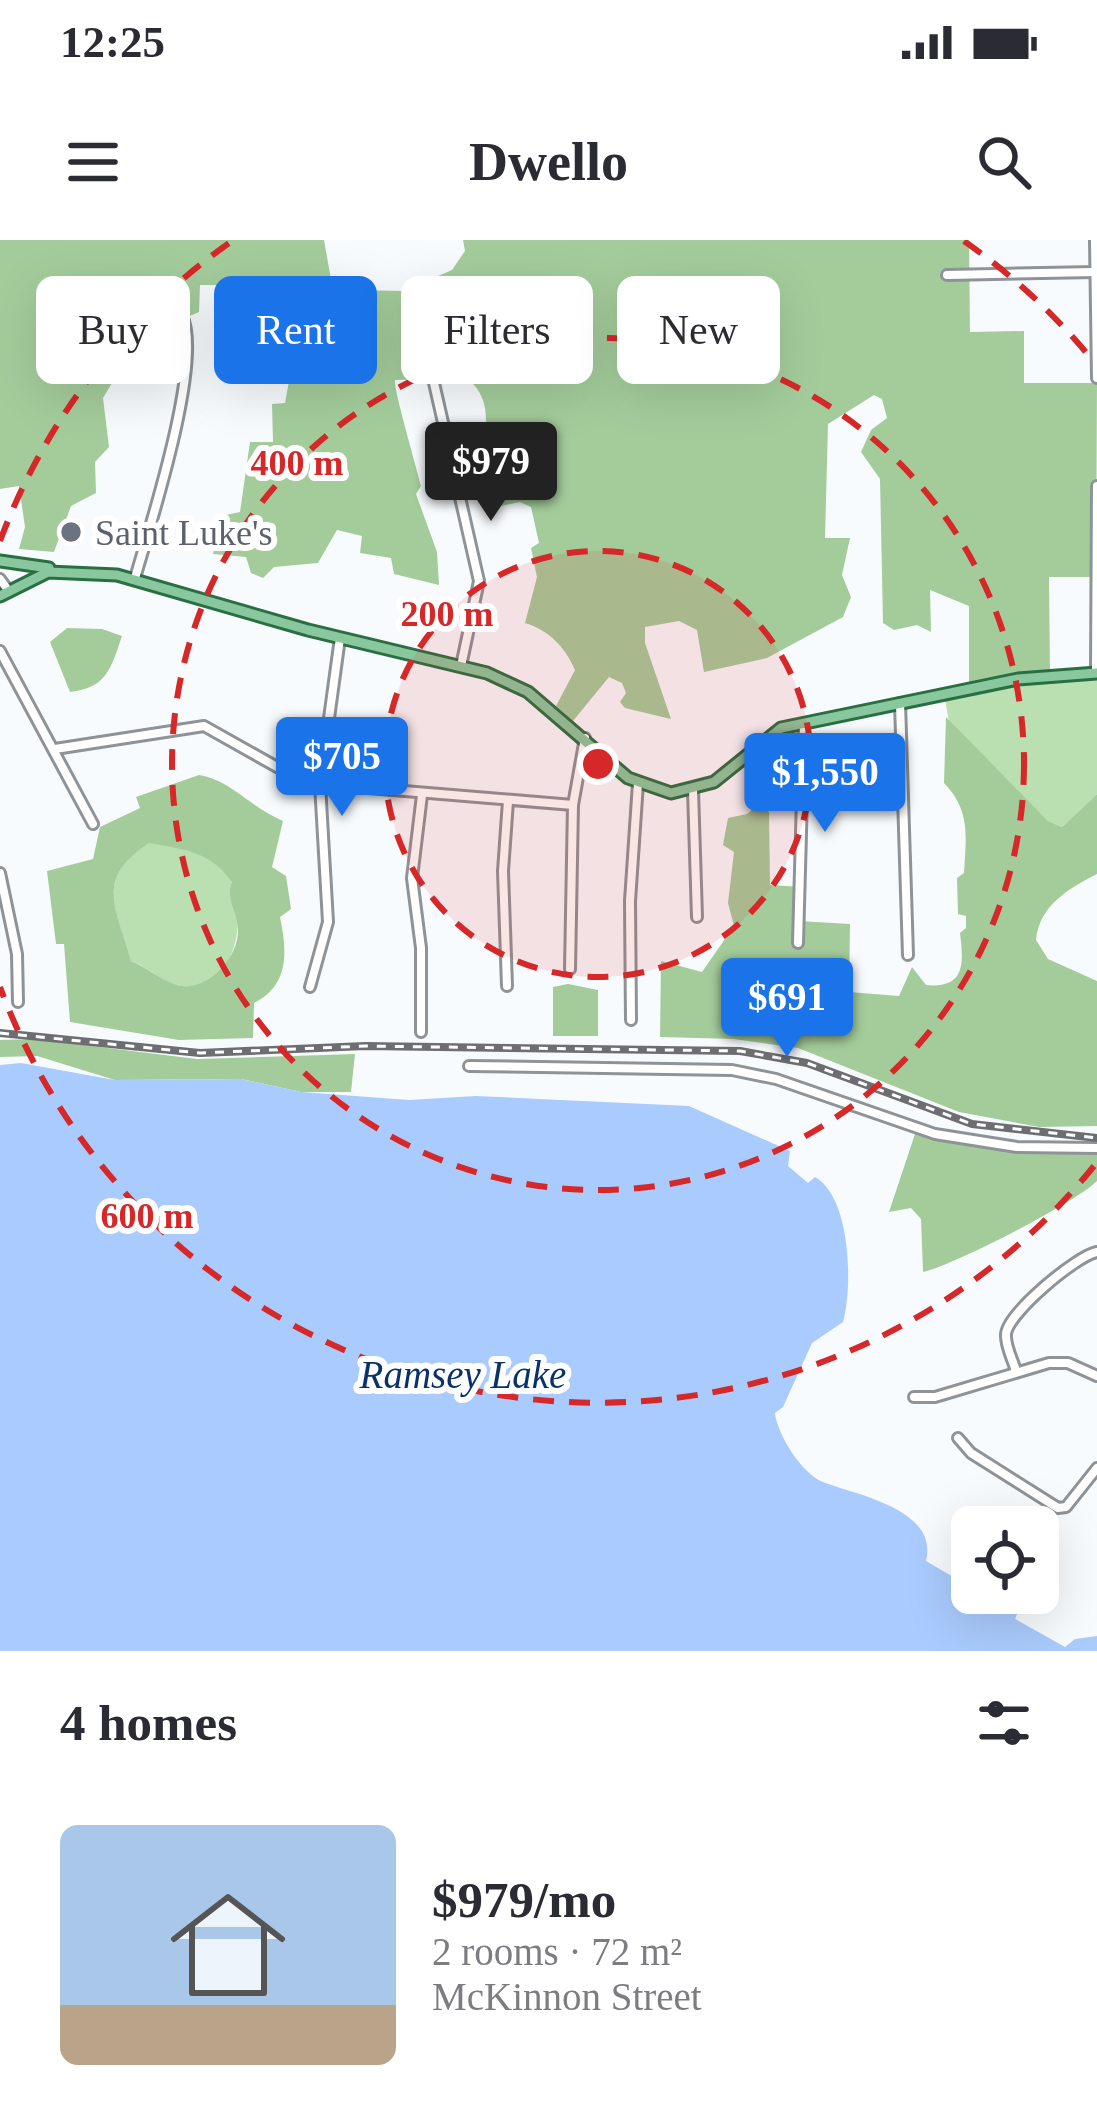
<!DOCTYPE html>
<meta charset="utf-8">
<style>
:root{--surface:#fff;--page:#f2f2f3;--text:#2b2b33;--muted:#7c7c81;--line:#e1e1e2;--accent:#1a73e8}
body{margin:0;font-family:Georgia,serif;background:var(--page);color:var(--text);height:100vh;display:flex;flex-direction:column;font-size:45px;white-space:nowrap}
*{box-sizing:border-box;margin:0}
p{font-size:39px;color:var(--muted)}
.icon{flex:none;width:66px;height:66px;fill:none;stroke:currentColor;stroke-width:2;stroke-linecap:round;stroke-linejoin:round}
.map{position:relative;height:1411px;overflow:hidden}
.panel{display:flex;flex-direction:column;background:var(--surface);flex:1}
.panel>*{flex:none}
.banner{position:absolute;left:36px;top:36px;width:1026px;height:108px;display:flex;gap:24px}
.controls{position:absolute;left:951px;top:1266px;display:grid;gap:24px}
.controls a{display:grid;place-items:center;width:108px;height:108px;border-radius:18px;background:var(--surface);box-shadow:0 12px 48px #0002;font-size:60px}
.price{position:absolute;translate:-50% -102px;padding:0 27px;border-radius:12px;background:var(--accent);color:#fff;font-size:39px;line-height:78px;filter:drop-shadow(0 3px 6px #0008)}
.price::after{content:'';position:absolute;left:50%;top:72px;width:36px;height:27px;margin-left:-18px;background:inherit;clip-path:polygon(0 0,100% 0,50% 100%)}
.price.on{background:#222;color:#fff}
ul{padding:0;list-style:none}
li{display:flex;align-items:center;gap:36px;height:300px;padding:0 60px}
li+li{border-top:3px solid var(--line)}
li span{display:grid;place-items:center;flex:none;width:336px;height:240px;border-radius:18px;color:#555}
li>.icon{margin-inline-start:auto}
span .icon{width:144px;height:144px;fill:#fffc;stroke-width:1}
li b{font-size:51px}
h2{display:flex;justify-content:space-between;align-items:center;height:144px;padding:0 60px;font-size:51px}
.pill{padding:0 42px;border-radius:18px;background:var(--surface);box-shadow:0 12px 48px #0002;font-size:42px;line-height:108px}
.pill.on{background:var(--accent);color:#fff}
.status{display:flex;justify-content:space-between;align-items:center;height:84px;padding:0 60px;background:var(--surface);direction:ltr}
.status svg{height:33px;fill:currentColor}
header{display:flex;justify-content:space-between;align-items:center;height:156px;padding:0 60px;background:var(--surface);font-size:54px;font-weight:700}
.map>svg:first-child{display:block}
.green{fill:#badfb1}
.forest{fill:#a4cc9b;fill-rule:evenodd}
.water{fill:#a9cbfd}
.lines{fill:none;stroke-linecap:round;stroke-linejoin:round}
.minor-casing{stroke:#8e9397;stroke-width:14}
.major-casing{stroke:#296f42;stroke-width:15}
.minor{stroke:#fff;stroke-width:8}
.major{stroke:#89c89e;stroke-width:9}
.rail-casing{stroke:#6c6e71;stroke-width:8}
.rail{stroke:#fff;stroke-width:3;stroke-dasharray:9;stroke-linecap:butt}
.ring{fill:none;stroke:#d62828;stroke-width:6;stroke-dasharray:21 15}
.worship-dot{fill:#6b7280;stroke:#fff;stroke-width:4.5}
.labels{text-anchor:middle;stroke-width:12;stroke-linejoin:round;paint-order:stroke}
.worship-label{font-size:36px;fill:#5b616d;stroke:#fff;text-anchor:start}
.water-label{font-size:39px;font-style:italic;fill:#09326c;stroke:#fff}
.centre{fill:#d62828;stroke:#fff;stroke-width:6}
.ring-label{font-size:36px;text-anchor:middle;font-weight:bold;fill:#d62828;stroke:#fff;stroke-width:12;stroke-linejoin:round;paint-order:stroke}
</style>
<div class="status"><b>12:25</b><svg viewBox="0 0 49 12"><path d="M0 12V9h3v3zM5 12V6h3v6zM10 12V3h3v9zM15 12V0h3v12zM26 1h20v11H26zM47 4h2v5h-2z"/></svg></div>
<header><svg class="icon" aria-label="menu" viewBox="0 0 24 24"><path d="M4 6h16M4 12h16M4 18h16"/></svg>Dwello<svg class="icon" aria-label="search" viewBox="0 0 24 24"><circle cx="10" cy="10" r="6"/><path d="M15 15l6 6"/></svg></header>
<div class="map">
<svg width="1097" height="1411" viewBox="0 0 1097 1411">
<rect width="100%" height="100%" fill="#f8fbfe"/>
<g class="green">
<path d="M1097 433V554L1062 587 1048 581 949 483 944 453Z"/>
<path d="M148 602C168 606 206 609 220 623 253 657 242 754 181 746 163 744 148 727 131 721 117 667 93 642 148 602Z"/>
</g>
<g class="forest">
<path d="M0 0H324L332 45 326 95 357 112 365 96 355 66 357 50 403 51 452 30 465 11 463 0H969L970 92 1024 91V143H1097L1096 337H1049L1050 434 969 448V366L930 350 931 392 917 385 894 390 883 383 880 239 861 212 871 190 887 178 882 159 874 155 828 184 825 298H850L842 335 851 357 843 377 767 418 704 432 697 390 679 381 645 387V403L671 479 625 468 620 462 626 453 622 443 609 437 573 481 556 466 575 430C565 407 550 391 525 383L537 337 531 308 539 303 531 267 520 262 496 267C460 219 519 162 452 129L433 139 395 140C393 148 417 228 421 246L416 254 437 312 439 345 394 334 391 318 360 313 362 296 337 290 318 323 274 327 263 338 251 333 246 317 213 314 221 276 240 272 250 202H273L272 164 285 163 291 130 292 46 200 45 199 72 129 102 121 128 103 158 109 207 95 222 96 253 71 266 54 312 19 309 25 287 19 246 0 249Z"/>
<path d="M67 388 102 389 122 396C111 428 107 448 70 452L50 402Z"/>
<path d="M946 477 1048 581 1062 587 1097 554V634C1069 648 1039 666 1036 700L1048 719 1097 741V886L1039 887 959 872 798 808 734 799 660 797 661 721 702 732 734 686 728 663 734 612 723 605 728 578 747 574 759 564 769 572 770 645 802 647 799 681 850 684 849 752 899 756 912 727 926 745C965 749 964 724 960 693L966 688V676L958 674 957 638 964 633C966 597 971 571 944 543Z"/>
<path d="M199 535C231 540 251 568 283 581L272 627 286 636 291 669 280 677C287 711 290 745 254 763L253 798 179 800 70 782 64 704H56L47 631 93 619 100 587 140 568 136 557ZM149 603C184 609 211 612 232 642 225 658 237 671 238 688 240 717 205 756 174 744 159 739 146 727 131 721 117 668 93 640 149 603Z"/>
<path d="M568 744 598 750V796H553V747Z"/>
<path d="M34 799 197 819 355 814 351 852H301L241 839 115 840 37 816 0 817V800Z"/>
<path d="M917 888 987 903 1097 908V941C1075 963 954 1025 923 1032L921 979 911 968 889 972Z"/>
</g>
<path class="water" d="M21 823 115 840 241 839 301 852 409 860 476 856 689 866 790 911 788 926 808 943 815 937C851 957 853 1047 843 1082L812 1103 783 1167 775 1173C777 1194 802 1234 823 1242 856 1255 939 1269 926 1321L962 1342 965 1354 1009 1353 1021 1365 1015 1379 1065 1407 1075 1399 1097 1396V1411H0V825Z"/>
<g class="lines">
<g class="minor-casing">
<g id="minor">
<path d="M1095 0 1097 138"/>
<path d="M947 35 1095 32"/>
<path d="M434 143 479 341 461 426"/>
<path d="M135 338C150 286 204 119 182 76"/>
<path d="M0 339 8 350"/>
<path d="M0 411 93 584"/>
<path d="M1096 433 1097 246"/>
<path d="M900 463 908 715"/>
<path d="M55 509 204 486 284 531 320 544 573 565"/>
<path d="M693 550 697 677"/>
<path d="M0 633 17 714 18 762"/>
<path d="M798 703 804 483"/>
<path d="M570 729 573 565 585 498"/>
<path d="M507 746 503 631 508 561"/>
<path d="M310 747 328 682 320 544 340 398"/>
<path d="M631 780 630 661 638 543"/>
<path d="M421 792V708L412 638 422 555"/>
<path d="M469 826 732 830 776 839 935 894 1017 907 1097 908"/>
<path d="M1016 1131C1013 1120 1005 1106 1006 1094 1008 1073 1076 1016 1097 1012"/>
<path d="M914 1157H935L1049 1123H1068L1097 1136"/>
<path d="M958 1198 971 1213 1058 1268 1066 1267 1097 1228"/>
</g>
</g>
<g class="major-casing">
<g id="major">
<path d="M0 321 49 328"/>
<path d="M0 356 48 332 117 335 308 390 487 433 528 452 628 538 671 553 714 542 781 488 1018 439 1097 433"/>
</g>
</g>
<use href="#minor" class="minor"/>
<use href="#major" class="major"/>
<g class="rail-casing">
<path id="rail" d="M0 793 200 813 365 806 740 811 807 823 972 884 1097 898"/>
</g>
<use href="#rail" class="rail"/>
</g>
<circle cx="598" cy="524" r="213" fill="#d62828" fill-opacity=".12"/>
<g class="ring">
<circle cx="598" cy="524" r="213"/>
<circle cx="598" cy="524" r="426"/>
<path d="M1094 926A638 638 0 0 1 0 747M0 301A638 638 0 0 1 232 1M964 1A638 638 0 0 1 1094 122"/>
</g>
<circle class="worship-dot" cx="71" cy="292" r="12"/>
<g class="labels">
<g class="worship-label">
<text x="95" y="305">Saint Luke's</text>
</g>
<g class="water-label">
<text x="463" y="1148">Ramsey Lake</text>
</g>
</g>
<circle cx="598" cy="524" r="18" class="centre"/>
<g class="ring-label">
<text x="297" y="235">400 m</text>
<text x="447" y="386">200 m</text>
<text x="147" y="988">600 m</text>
</g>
</svg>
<div class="controls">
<a><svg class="icon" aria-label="locate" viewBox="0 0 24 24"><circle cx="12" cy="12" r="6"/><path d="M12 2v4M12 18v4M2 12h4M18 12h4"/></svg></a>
</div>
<b class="price on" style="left:491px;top:284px">$979</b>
<b class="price" style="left:342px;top:579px">$705</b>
<b class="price" style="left:825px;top:595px">$1,550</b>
<b class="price" style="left:787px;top:820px">$691</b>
<div class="banner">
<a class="pill">Buy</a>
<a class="pill on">Rent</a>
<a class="pill">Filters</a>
<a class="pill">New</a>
</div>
</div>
<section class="panel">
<h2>4 homes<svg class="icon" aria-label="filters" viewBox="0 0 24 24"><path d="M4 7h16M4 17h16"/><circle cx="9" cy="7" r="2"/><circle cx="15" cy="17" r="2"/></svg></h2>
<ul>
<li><span style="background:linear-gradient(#a9c7e8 75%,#b9a48a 0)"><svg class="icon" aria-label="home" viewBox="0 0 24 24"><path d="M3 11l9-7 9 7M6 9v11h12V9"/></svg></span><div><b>$979/mo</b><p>2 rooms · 72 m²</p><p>McKinnon Street</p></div></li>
</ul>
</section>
